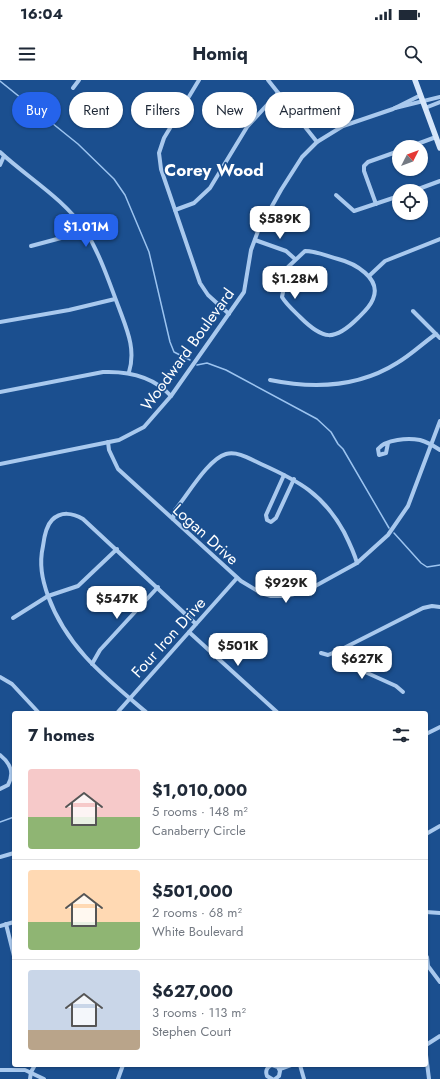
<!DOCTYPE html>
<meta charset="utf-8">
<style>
:root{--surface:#fff;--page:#f2f2f3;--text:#1f2937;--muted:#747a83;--line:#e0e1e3;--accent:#2563eb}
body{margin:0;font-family:Jost,sans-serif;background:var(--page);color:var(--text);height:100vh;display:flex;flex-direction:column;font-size:15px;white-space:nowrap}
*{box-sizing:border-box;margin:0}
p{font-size:13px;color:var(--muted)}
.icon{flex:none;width:22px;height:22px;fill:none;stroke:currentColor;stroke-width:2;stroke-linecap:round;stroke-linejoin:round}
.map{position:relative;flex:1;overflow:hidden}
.details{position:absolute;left:12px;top:631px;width:416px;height:356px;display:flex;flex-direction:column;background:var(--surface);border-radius:4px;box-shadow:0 1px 3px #0004}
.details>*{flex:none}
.guide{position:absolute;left:12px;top:12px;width:416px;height:36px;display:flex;gap:8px}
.needle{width:26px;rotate:48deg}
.fabs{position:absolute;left:392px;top:60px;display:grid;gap:8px}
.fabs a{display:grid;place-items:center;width:36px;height:36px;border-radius:50%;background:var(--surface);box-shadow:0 1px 3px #0004;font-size:20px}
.price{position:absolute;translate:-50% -34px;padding:0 9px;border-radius:8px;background:#fff;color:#222;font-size:13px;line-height:26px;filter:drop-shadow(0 1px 2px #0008)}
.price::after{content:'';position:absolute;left:50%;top:24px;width:12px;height:9px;margin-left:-6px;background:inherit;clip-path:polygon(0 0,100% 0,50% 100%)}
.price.on{background:var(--accent);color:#fff}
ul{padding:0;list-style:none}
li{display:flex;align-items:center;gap:12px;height:100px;padding:0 16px}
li+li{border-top:1px solid var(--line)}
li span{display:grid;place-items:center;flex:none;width:112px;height:80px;border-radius:4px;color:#555}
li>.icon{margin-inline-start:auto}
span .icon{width:48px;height:48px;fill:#fffc;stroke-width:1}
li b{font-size:17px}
h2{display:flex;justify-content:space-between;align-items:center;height:48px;padding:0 16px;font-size:17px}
.pill{padding:0 14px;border-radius:18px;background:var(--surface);box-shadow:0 1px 3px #0004;font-size:14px;line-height:36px}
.pill.on{background:var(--accent);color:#fff}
.status{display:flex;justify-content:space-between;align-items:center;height:28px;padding:0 20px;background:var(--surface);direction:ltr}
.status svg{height:11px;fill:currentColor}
header{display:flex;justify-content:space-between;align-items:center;height:52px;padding:0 16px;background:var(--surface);font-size:18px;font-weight:700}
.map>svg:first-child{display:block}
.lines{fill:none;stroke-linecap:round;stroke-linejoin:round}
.stream{stroke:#9cc4f0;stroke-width:1.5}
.street{stroke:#a9c9ee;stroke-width:4}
.secondary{stroke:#d6e6fa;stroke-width:5.5}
.labels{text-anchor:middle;stroke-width:3;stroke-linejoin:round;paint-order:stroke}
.street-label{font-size:16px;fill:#fff;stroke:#1b4f8f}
.neighbourhood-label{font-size:17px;font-weight:bold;fill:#fff;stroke:#1b4f8f}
</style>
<div class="status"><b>16:04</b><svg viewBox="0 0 49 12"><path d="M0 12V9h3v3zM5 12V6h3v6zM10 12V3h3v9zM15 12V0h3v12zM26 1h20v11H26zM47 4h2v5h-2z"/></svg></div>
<header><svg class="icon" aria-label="menu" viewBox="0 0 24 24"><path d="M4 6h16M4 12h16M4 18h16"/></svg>Homiq<svg class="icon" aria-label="search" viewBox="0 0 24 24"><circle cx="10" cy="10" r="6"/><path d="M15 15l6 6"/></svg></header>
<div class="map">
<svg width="440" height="999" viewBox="0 0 440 999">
<rect width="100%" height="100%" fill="#1b4f8f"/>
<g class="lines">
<g class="stream">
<path d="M0 1 78 64 114 99 125 115 149 172 170 262 174 272 190 280"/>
<path d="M197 285 207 283 226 290 317 339 331 352 338 364 343 369 389 448"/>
<path d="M394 453 421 483 427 487 440 485"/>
<path d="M0 742 14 737"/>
</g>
<g class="street">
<path d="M199 0 164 58 159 73 161 89 200 203 208 215 229 234"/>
<path d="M268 0 317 62"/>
<path d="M73 8 79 0"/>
<path d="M395 28 440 17"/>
<path d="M425 28 440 22"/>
<path d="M409 67 436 57"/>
<path d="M0 72C28 98 63 118 85 150 100 174 109 202 119 228 127 250 136 269 129 292"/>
<path d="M0 85 4 76"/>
<path d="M413 111 440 101"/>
<path d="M336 115 354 131 399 116"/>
<path d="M376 124 364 91V86L368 82 399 71"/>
<path d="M175 130 194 123 210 108 247 47 278 13"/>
<path d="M255 160 286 171 295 179"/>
<path d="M31 166 61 158 81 145"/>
<path d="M305 171C316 171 327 176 338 179 354 183 382 198 373 219 370 227 363 233 358 238 334 262 323 260 300 237 294 231 286 224 282 217L288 187Z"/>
<path d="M369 196 385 181 440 159"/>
<path d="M413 231 440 258"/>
<path d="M0 242 69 230 115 219"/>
<path d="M270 300C314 309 359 307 397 283 411 275 423 263 436 254"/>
<path d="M0 312 103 292C129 291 153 296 171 316"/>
<path d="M108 362 109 370 118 389 241 501 261 513 271 516H287L308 510 357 483 388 455 408 426 440 341"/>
<path d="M388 363 386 373 379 375 378 369C386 359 408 358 420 360 427 362 434 366 440 370"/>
<path d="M0 384 119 360 144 347 171 316 244 212 251 170 258 151 281 110 302 77 317 62 343 46 393 29 421 15"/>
<path d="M284 395 266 435 267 440 271 442 276 438 294 399"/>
<path d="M173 439 175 430C187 416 208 379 226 374 238 371 250 379 261 384 299 401 323 414 344 452 349 462 354 472 357 483"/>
<path d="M13 538 48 516 78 506 117 469"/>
<path d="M189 552 278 633"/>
<path d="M340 570 354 587 396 606 403 612"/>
<path d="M321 573 328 575 340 570 423 528 432 526 440 527"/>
<path d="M92 584 100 570 158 507"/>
<path d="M0 597 12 604 39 633"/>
<path d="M117 633 237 498"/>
<path d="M147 633C106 598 67 568 48 516 42 499 39 484 43 466 44 458 46 446 52 440 61 431 73 433 83 439L196 544"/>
<path d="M426 654 440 647"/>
<path d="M0 675C10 683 15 692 8 705L0 709"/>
<path d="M426 754 440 746"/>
<path d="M0 777 14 773"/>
<path d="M426 832 440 833"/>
<path d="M6 844 14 876"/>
<path d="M0 846 14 842"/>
<path d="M427 877 428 886 440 902"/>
<path d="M426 965 440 956"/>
<path d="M426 975 429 999"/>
<path d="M300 985 304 999"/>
<path d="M280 989 291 985"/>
<path d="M0 990H25L44 999"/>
<path d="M30 999 31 992 35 985"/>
<path d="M118 999 123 985"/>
<path d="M272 999 267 996C265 991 267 987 272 985L278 987 280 991 279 996 275 999"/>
</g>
<path class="secondary" d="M415 0 440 68"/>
</g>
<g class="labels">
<g class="street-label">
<text transform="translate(187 269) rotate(-54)" y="6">Woodward Boulevard</text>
<text transform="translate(206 454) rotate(42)" y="6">Logan Drive</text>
<text transform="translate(168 557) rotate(-48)" y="6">Four Iron Drive</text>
</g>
<g class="neighbourhood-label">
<text x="214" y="96">Corey Wood</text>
</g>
</g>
</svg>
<div class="fabs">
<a><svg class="needle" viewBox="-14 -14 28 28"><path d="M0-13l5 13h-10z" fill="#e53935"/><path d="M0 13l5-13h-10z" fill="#747a83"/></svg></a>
<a><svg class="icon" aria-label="locate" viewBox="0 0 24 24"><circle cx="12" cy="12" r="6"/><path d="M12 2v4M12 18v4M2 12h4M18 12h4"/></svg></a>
</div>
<b class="price" style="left:280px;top:160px">$589K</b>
<b class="price on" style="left:86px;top:168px">$1.01M</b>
<b class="price" style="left:295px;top:220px">$1.28M</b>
<b class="price" style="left:286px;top:524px">$929K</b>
<b class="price" style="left:117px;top:540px">$547K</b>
<b class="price" style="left:238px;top:587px">$501K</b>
<b class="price" style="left:362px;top:600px">$627K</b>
<div class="guide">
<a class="pill on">Buy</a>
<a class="pill">Rent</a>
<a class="pill">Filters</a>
<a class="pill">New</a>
<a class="pill">Apartment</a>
</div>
<section class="details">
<h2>7 homes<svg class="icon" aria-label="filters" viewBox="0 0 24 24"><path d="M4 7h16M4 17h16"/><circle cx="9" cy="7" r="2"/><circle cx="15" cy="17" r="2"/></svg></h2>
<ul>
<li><span style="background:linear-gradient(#f6c9c9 60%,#8fb573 0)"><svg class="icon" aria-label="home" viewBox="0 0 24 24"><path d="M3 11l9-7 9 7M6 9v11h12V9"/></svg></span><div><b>$1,010,000</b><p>5 rooms · 148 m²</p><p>Canaberry Circle</p></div></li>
<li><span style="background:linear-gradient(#ffd9b3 65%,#8fb573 0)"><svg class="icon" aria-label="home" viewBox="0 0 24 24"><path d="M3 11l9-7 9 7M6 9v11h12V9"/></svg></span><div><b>$501,000</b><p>2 rooms · 68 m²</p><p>White Boulevard</p></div></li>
<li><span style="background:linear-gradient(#c9d6e8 75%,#b9a48a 0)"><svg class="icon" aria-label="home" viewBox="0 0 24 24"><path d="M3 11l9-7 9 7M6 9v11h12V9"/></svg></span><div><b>$627,000</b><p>3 rooms · 113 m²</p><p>Stephen Court</p></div></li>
</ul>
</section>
</div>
